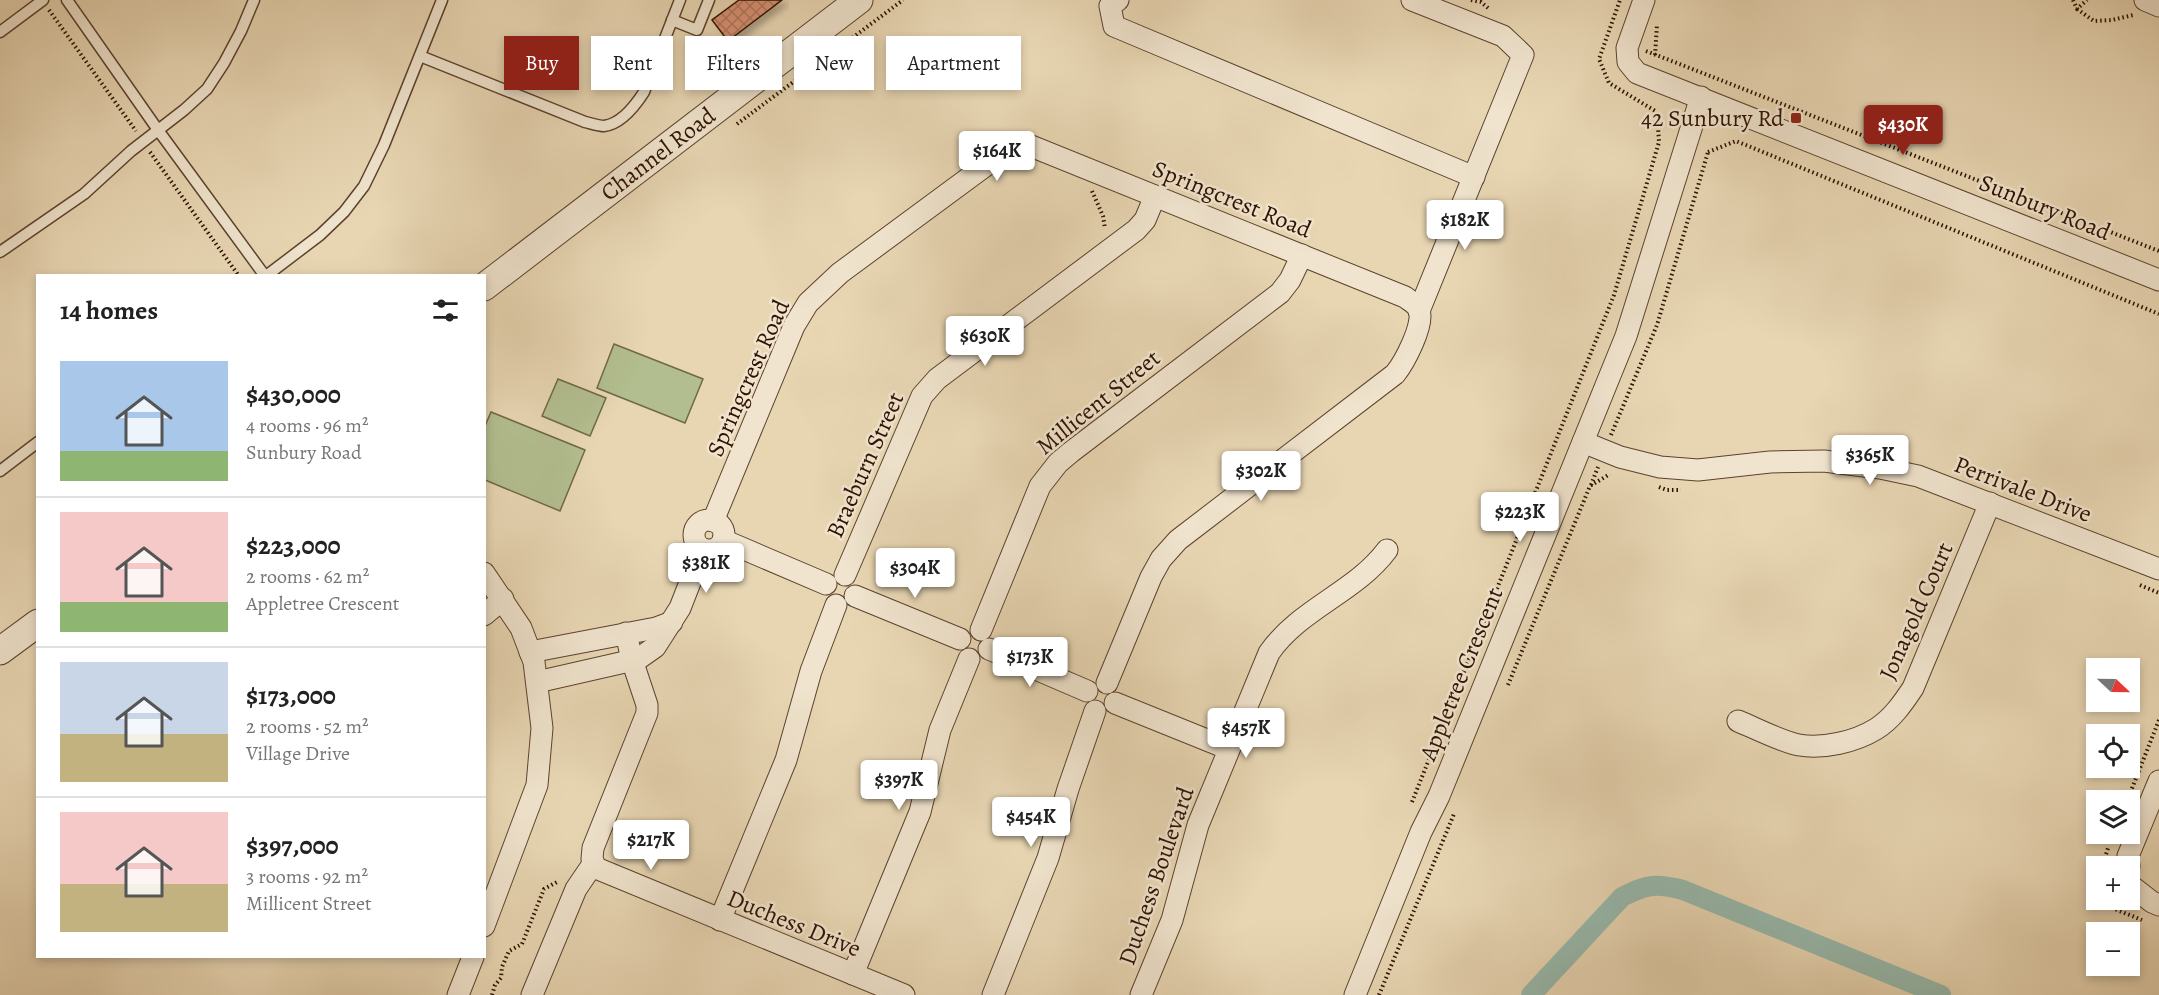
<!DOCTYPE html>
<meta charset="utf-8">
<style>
:root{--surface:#fff;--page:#f6f6f6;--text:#222;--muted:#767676;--line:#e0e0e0;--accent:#8f2418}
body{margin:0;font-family:Alegreya,serif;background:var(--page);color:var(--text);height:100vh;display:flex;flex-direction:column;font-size:22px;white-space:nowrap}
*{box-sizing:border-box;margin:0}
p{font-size:20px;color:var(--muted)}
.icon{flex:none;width:33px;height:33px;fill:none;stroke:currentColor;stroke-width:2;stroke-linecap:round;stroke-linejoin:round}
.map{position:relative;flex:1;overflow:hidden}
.drawer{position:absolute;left:36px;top:274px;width:450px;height:684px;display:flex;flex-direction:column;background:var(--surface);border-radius:0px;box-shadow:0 3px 9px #0003}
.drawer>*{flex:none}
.banner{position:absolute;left:504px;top:36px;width:570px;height:54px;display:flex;gap:12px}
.needle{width:39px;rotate:112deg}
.controls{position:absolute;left:2086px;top:658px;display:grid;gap:12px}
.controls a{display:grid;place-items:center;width:54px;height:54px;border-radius:0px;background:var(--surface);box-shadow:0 3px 9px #0003;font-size:30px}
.price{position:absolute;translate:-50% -51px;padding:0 14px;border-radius:6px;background:#fff;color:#222;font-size:20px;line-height:39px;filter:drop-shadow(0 2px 3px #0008)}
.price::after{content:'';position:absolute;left:50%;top:36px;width:18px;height:14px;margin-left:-9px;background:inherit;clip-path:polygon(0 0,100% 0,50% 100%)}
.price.selected{background:var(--accent);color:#fff}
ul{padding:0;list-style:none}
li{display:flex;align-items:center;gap:18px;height:150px;padding:0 24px}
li+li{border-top:2px solid var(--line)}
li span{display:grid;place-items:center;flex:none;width:168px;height:120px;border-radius:0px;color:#555}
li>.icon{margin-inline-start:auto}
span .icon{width:72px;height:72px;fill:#fffc;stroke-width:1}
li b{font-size:26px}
h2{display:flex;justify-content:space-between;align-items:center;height:72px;padding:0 24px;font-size:26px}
.tag{padding:0 21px;border-radius:0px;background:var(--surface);box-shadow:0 3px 9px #0003;font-size:21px;line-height:54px}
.tag.selected{background:var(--accent);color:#fff}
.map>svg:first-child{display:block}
.green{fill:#b2be8f;stroke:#706848;stroke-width:1.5}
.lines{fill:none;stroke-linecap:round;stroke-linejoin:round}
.canal{stroke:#97b9ac;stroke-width:20}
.building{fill:url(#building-cross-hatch);stroke:#2e1100;stroke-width:1.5;filter:url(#shadow)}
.service-casing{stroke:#5c422d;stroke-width:13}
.minor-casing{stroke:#5c422d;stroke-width:23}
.tertiary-casing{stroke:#5c422d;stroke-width:29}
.path{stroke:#2e1100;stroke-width:4;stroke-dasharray:1.5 3;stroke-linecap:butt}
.service{stroke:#f0e4ce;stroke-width:10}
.minor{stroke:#f0e4ce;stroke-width:21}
.tertiary{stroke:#f0e4ce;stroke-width:27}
.poi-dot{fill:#8f2418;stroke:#f0e4ce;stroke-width:2}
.labels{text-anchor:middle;stroke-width:5;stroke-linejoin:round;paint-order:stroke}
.poi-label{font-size:24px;fill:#2e1100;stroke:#f0e4ce;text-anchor:end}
.street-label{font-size:24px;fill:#2e1100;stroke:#f0e4ce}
</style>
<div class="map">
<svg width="2159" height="995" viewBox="0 0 2159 995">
<defs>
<pattern id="building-cross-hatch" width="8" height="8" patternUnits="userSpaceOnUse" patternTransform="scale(1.5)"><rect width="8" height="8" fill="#d79072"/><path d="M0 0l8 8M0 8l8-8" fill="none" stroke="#af745b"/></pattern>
<filter id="shadow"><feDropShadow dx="6" dy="4" stdDeviation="3" flood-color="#0004"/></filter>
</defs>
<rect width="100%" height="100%" fill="#e8d6b3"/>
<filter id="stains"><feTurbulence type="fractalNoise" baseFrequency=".00333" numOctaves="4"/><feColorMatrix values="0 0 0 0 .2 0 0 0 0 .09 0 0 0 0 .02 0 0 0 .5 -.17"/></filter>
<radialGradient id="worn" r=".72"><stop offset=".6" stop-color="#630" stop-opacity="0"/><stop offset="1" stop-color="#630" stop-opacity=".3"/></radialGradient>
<g class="green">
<path d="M614 344 703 379 685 423 597 388Z"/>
<path d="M558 379 606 398 590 436 542 416Z"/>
<path d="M491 412 585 450 560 511 485 480V426Z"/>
</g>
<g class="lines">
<path class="canal" d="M1531 995 1622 897C1647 884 1657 883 1683 890L1941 995"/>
</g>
<path class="building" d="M739 0H782L728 41 712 20Z"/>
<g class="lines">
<g class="service-casing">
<g id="service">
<path d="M67 0 158 130 265 276"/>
<path d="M672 20 697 30 709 0"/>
<path d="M0 32 43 0"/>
<path d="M420 56 585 122C590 123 598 126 604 126 621 124 635 106 644 92L680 0"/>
<path d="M0 252 84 194 131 151 184 110 207 89 224 63 241 31 254 0"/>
<path d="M266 276 320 235 344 212 364 186 384 145 442 0"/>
<path d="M0 471 38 442"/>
</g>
</g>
<g class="minor-casing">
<g id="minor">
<path d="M1118 0 1110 6 1114 26 1474 177"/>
<path d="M1412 0 1503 36 1523 55 1419 311"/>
<path d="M1644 0 1627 48 1628 62 1637 73 2159 280"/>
<path d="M2145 0 2159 6"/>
<path d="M1583 442 1620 457 1660 467 1698 470 1770 462 1824 461 1880 468 1918 476 2159 569"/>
<circle cx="709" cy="535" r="15"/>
<path d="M713 521 794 326 808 303 840 273 1004 152 1018 145 1031 146 1405 297C1410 301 1417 304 1419 310 1425 324 1404 363 1395 374L1178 540 1161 559 1151 577 1107 683"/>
<path d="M723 540 826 584"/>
<path d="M484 573 521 628 534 662 542 728 537 785 484 926"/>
<path d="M845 575 922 396 937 379 1136 230 1145 220 1155 196"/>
<path d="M855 596 960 639"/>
<path d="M484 615 503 599"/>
<path d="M981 630 1040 486 1058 463 1071 452 1280 293 1290 280 1302 255"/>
<path d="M626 633 632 660 647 705V713L593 848 592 859 596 868 904 995"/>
<path d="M989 649 1087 691"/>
<path d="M530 652 656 628 672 622"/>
<path d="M537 682 638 659 655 647 680 608 703 549"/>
<path d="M1115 703 1229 749"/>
<path d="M1738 721C1755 728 1782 742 1799 745 1823 749 1855 742 1876 729 1892 719 1903 703 1913 688L1990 503"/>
<path d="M2129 867 2128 856 2159 781"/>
<path d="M2130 885 2152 902 2159 905"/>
<path d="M720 920 786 760 811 671 836 605"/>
<path d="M853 974 920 812 940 730 969 659"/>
<path d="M458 995 473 957"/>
<path d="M532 995 576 889 593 864"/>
<path d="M993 995 1048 858 1068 789 1095 711"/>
<path d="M1141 995 1172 920 1198 825 1269 653C1299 609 1356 592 1387 550"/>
<path d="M1355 995 1421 832 1439 796 1626 336 1701 97"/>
</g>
</g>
<g class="tertiary-casing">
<g id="tertiary">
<path id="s1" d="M484 287 859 0"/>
<path d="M0 651 38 623"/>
</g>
</g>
<g class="path">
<path d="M1471 0 1481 2 1488 8"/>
<path d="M2073 0 2077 9 2087 0"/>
<path d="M2077 9 2094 21 2112 20 2133 15"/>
<path d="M49 10 136 131"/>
<path d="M1646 51 2159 251"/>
<path d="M1655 55 1657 25"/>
<path d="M737 124 903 0"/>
<path d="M150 152 239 276"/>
<path d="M1708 152 1736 141 2159 314"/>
<path d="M1092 191 1103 216 1105 229"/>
<path d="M1611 435 1657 325 1708 152 1707 151"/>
<path d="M1591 485 1598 467"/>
<path d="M1659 487 1667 490H1681"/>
<path d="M2140 585 2159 593"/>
<path d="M1508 685 1590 486 1610 474"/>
<path d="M2127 801 2159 720"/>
<path d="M1412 802 1614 295 1659 142 1657 112 1609 83 1599 59 1620 0"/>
<path d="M2102 867 2108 848"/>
<path d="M2108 900 2110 907 2142 920"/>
<path d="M492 995 495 985 501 978 502 967 509 951 522 944 544 889 557 882"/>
<path d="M1379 995 1454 814"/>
</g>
<use href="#service" class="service"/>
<use href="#minor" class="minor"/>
<use href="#tertiary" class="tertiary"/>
</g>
<rect class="poi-dot" x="1790" y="112" width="12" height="12" rx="3"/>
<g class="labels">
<g class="poi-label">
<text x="1784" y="126">42 Sunbury Rd</text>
</g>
<g class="street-label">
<text dy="8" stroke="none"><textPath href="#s1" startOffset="219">Channel Road</textPath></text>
<text transform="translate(1232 199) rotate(22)" y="8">Springcrest Road</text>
<text transform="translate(2045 207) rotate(22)" y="8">Sunbury Road</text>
<text transform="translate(748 378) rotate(-66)" y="8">Springcrest Road</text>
<text transform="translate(1098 402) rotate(-39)" y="8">Millicent Street</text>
<text transform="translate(865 465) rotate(-66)" y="8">Braeburn Street</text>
<text transform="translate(2023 489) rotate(21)" y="8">Perrivale Drive</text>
<text transform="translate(1916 611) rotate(-66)" y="8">Jonagold Court</text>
<text transform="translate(1461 674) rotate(-68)" y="8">Appletree Crescent</text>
<text transform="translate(1156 876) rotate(-71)" y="8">Duchess Boulevard</text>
<text transform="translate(794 923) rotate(22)" y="8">Duchess Drive</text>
</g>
</g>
<rect width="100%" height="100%" filter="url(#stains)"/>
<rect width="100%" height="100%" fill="url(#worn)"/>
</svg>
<div class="controls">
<a><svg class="needle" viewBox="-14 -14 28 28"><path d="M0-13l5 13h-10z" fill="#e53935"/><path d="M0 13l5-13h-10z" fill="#767676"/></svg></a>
<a><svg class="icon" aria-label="locate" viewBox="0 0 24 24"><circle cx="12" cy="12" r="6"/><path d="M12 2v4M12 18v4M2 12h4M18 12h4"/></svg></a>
<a><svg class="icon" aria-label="layers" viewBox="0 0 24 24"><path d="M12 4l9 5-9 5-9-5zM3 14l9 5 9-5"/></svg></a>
<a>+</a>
<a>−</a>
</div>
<b class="price selected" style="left:1903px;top:156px">$430K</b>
<b class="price" style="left:997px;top:182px">$164K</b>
<b class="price" style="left:1465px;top:251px">$182K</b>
<b class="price" style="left:985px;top:367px">$630K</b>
<b class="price" style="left:1870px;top:486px">$365K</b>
<b class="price" style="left:1261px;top:502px">$302K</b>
<b class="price" style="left:1520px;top:543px">$223K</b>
<b class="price" style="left:706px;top:594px">$381K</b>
<b class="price" style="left:915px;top:599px">$304K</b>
<b class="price" style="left:1030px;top:688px">$173K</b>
<b class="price" style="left:1246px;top:759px">$457K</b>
<b class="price" style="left:899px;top:811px">$397K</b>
<b class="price" style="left:1031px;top:848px">$454K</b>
<b class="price" style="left:651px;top:871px">$217K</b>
<div class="banner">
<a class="tag selected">Buy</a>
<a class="tag">Rent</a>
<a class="tag">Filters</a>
<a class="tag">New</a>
<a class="tag">Apartment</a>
</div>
<section class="drawer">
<h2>14 homes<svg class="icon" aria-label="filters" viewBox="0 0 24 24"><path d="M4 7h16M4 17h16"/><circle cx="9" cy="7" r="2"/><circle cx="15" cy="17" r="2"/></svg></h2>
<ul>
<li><span style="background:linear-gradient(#a9c7e8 75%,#8fb573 0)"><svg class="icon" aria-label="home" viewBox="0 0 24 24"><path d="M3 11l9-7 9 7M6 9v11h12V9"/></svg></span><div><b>$430,000</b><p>4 rooms · 96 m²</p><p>Sunbury Road</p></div></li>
<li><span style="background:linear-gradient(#f6c9c9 75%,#8fb573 0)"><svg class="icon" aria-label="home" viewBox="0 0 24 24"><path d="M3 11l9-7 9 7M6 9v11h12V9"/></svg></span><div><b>$223,000</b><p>2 rooms · 62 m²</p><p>Appletree Crescent</p></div></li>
<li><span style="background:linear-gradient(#c9d6e8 60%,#c2b280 0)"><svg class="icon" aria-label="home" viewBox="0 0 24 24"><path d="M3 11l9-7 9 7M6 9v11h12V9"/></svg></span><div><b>$173,000</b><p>2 rooms · 52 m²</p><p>Village Drive</p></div></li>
<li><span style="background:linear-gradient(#f6c9c9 60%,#c2b280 0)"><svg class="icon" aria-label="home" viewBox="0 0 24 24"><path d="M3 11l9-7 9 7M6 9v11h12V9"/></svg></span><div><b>$397,000</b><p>3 rooms · 92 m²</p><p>Millicent Street</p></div></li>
</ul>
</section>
</div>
